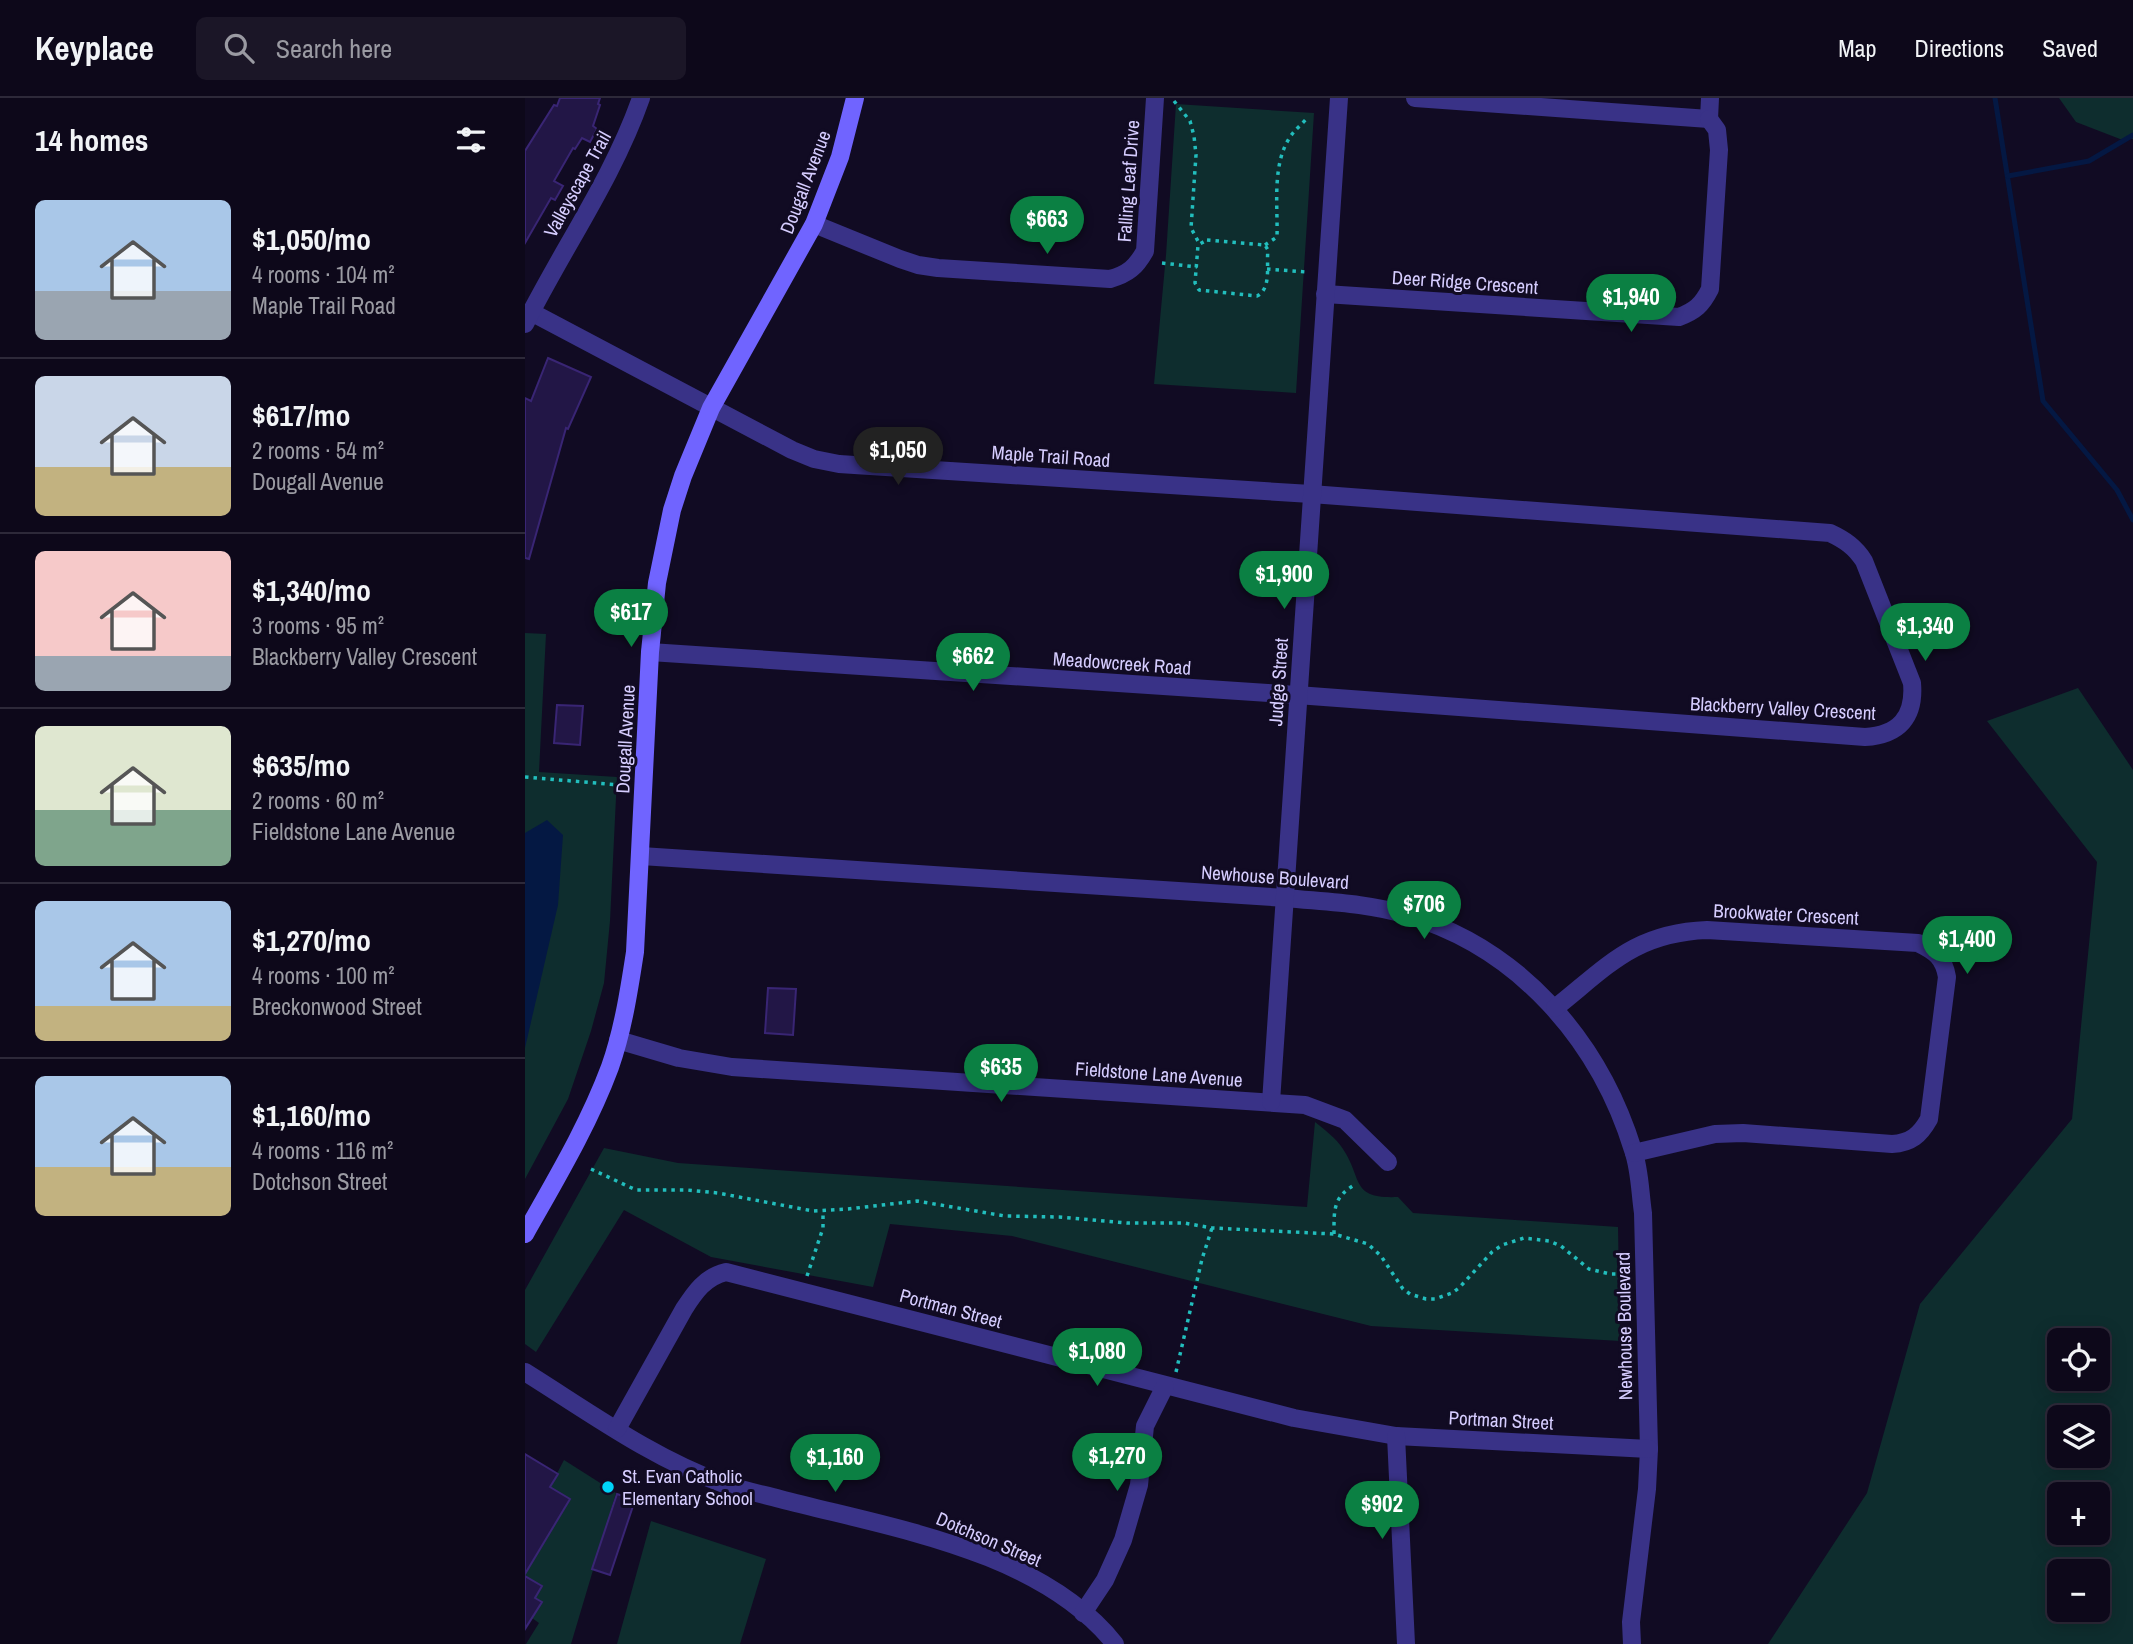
<!DOCTYPE html>
<meta charset="utf-8">
<style>
:root{--surface:#0d081a;--page:#1b1627;--text:#f1f3f6;--muted:#9a9aa2;--line:#2d2939;--accent:#0b8043}
body{margin:0;font-family:"Archivo Narrow",sans-serif;background:var(--page);color:var(--text);height:100vh;display:flex;flex-direction:column;font-size:26px;white-space:nowrap}
*{box-sizing:border-box;margin:0}
p{font-size:23px;color:var(--muted)}
.icon{flex:none;width:38px;height:38px;fill:none;stroke:currentColor;stroke-width:2;stroke-linecap:round;stroke-linejoin:round}
.map{position:relative;flex:1;overflow:hidden}
.drawer{display:flex;flex-direction:column;background:var(--surface);width:525px}
.drawer>*{flex:none}
.fabs{position:absolute;left:1522px;top:1230px;display:grid;gap:14px}
.fabs a{display:grid;place-items:center;width:63px;height:63px;border-radius:10px;background:var(--surface);box-shadow:0 4px 18px #0003,0 0 0 2px var(--line);font-size:35px}
.price{position:absolute;translate:-50% -60px;padding:0 16px;border-radius:24px;background:var(--accent);color:#fff;font-size:23px;line-height:46px;filter:drop-shadow(0 2px 4px #0008)}
.price::after{content:'';position:absolute;left:50%;top:42px;width:21px;height:16px;margin-left:-10px;background:inherit;clip-path:polygon(0 0,100% 0,50% 100%)}
.price.on{background:#222;color:#fff}
ul{padding:0;list-style:none}
li{display:flex;align-items:center;gap:21px;height:175px;padding:0 35px}
li+li{border-top:2px solid var(--line)}
li span{display:grid;place-items:center;flex:none;width:196px;height:140px;border-radius:10px;color:#555}
li>.icon{margin-inline-start:auto}
span .icon{width:84px;height:84px;fill:#fffc;stroke-width:1}
li b{font-size:30px}
h2{display:flex;justify-content:space-between;align-items:center;height:84px;padding:0 35px;font-size:30px}
header{display:flex;align-items:center;gap:42px;box-sizing:border-box;height:98px;padding:0 35px;background:var(--surface);border-bottom:2px solid var(--line)}
header strong{font-size:33px}
nav{display:flex;gap:38px;margin-inline-start:auto;font-size:24px}
.search{width:490px;height:63px;background:var(--page);display:flex;align-items:center;gap:18px;box-sizing:border-box;padding:0 24px;border-radius:10px;color:var(--muted);font-size:26px}
main{display:flex;flex:1;min-height:0}
.map>svg:first-child{display:block}
.green{fill:#0e2d2e;fill-rule:evenodd}
.water{fill:#041843}
.lines{fill:none;stroke-linecap:round;stroke-linejoin:round}
.stream{stroke:#041843;stroke-width:5}
.building{fill:#221646;stroke:#392574;stroke-width:2}
.path{stroke:#22bebd;stroke-width:3.5;stroke-dasharray:3.5 5;stroke-linecap:butt}
.street{stroke:#393287;stroke-width:18}
.secondary{stroke:#7064ff;stroke-width:18}
.poi-dot{fill:#00d3f8;stroke:#110b23;stroke-width:2.5}
.labels{text-anchor:middle;stroke-width:6;stroke-linejoin:round;paint-order:stroke}
.street-label{font-size:19px;fill:#d6cdff;stroke:#110b23}
.poi-label{font-size:19px;fill:#d6cdff;stroke:#110b23;text-anchor:start}
</style>
<header>
<strong>Keyplace</strong>
<div class="search"><svg class="icon" aria-label="search" viewBox="0 0 24 24"><circle cx="10" cy="10" r="6"/><path d="M15 15l6 6"/></svg>Search here</div>
<nav><a>Map</a><a>Directions</a><a>Saved</a></nav>
</header>
<main>
<section class="drawer">
<h2>14 homes<svg class="icon" aria-label="filters" viewBox="0 0 24 24"><path d="M4 7h16M4 17h16"/><circle cx="9" cy="7" r="2"/><circle cx="15" cy="17" r="2"/></svg></h2>
<ul>
<li><span style="background:linear-gradient(#a9c7e8 65%,#9aa5b1 0)"><svg class="icon" aria-label="home" viewBox="0 0 24 24"><path d="M3 11l9-7 9 7M6 9v11h12V9"/></svg></span><div><b>$1,050/mo</b><p>4 rooms · 104 m²</p><p>Maple Trail Road</p></div></li>
<li><span style="background:linear-gradient(#c9d6e8 65%,#c2b280 0)"><svg class="icon" aria-label="home" viewBox="0 0 24 24"><path d="M3 11l9-7 9 7M6 9v11h12V9"/></svg></span><div><b>$617/mo</b><p>2 rooms · 54 m²</p><p>Dougall Avenue</p></div></li>
<li><span style="background:linear-gradient(#f6c9c9 75%,#9aa5b1 0)"><svg class="icon" aria-label="home" viewBox="0 0 24 24"><path d="M3 11l9-7 9 7M6 9v11h12V9"/></svg></span><div><b>$1,340/mo</b><p>3 rooms · 95 m²</p><p>Blackberry Valley Crescent</p></div></li>
<li><span style="background:linear-gradient(#dfe7d0 60%,#7fa58c 0)"><svg class="icon" aria-label="home" viewBox="0 0 24 24"><path d="M3 11l9-7 9 7M6 9v11h12V9"/></svg></span><div><b>$635/mo</b><p>2 rooms · 60 m²</p><p>Fieldstone Lane Avenue</p></div></li>
<li><span style="background:linear-gradient(#a9c7e8 75%,#c2b280 0)"><svg class="icon" aria-label="home" viewBox="0 0 24 24"><path d="M3 11l9-7 9 7M6 9v11h12V9"/></svg></span><div><b>$1,270/mo</b><p>4 rooms · 100 m²</p><p>Breckonwood Street</p></div></li>
<li><span style="background:linear-gradient(#a9c7e8 65%,#c2b280 0)"><svg class="icon" aria-label="home" viewBox="0 0 24 24"><path d="M3 11l9-7 9 7M6 9v11h12V9"/></svg></span><div><b>$1,160/mo</b><p>4 rooms · 116 m²</p><p>Dotchson Street</p></div></li>
</ul>
</section>
<div class="map">
<svg width="1608" height="1546" viewBox="0 0 1608 1546">
<rect width="100%" height="100%" fill="#110b23"/>
<g class="green">
<path d="M1534 0H1608V41H1595L1551 24Z"/>
<path d="M651 6 789 15 771 295 629 286 641 157Z"/>
<path d="M0 535 21 536 14 674 92 679 85 823 79 885 66 933 43 1001 0 1081Z"/>
<path d="M1553 590 1608 672V1546H1243L1342 1395 1395 1206 1547 1021 1572 764 1462 623ZM1535 1242H1573V1281H1535ZM1535 1320H1573V1358H1535ZM1573 1396V1435H1535V1396ZM1535 1474H1573V1512H1535Z"/>
<path d="M790 1024C800 1032 811 1040 818 1051 838 1081 825 1101 873 1099L888 1115 1093 1129 1095 1243 846 1228 487 1138 365 1126 348 1189 186 1159 99 1112 11 1254 0 1246V1192L79 1050 153 1065 782 1109Z"/>
<path d="M39 1362 91 1395 46 1546H1L14 1525 7 1520 10 1500 0 1478V1474L41 1409 25 1389Z"/>
<path d="M126 1423 241 1461 215 1546H92Z"/>
</g>
<path class="water" d="M22 722 38 737 33 807 0 950V735Z"/>
<g class="lines">
<g class="stream">
<path d="M1470 0 1518 303 1592 392 1608 422"/>
<path d="M1483 78 1564 63 1608 37"/>
</g>
</g>
<g class="building">
<path d="M35 0H75L73 6 75 7 68 28 72 31 65 44 57 40 50 51 48 50 29 83 38 88 30 102 26 100 0 145V53L29 7 32 8Z"/>
<path d="M23 260 66 279 43 331 41 330 4 461 0 460V300L6 303Z"/>
<path d="M32 607 58 608 55 647 29 645Z"/>
<path d="M243 890 271 891 268 937 240 935Z"/>
<path d="M0 1356 33 1376 25 1389 45 1401 0 1476Z"/>
<path d="M92 1396 110 1402 85 1477 67 1471Z"/>
<path d="M0 1478 17 1488 10 1500 17 1504 0 1531Z"/>
</g>
<g class="lines">
<g class="path">
<path d="M649 3 665 23 669 38 671 57 666 130 674 145"/>
<path d="M682 142 740 147 743 152C741 167 747 190 732 198L674 192 670 185 673 147Z"/>
<path d="M740 147 752 139C753 107 746 62 768 35 772 30 778 25 783 19"/>
<path d="M637 165 672 169"/>
<path d="M742 171 781 174"/>
<path d="M0 679 94 687"/>
<path d="M66 1071 111 1092H162L193 1095 288 1113 323 1111 392 1103 480 1118 534 1119 602 1125H659L687 1130 809 1136 843 1146 856 1158 878 1191 885 1196 901 1201H910L927 1195 934 1190 967 1154 977 1147 999 1140 1024 1143 1036 1148 1064 1171 1085 1176H1096"/>
<path d="M809 1136C809 1111 808 1099 831 1086"/>
<path d="M282 1178 298 1130V1113"/>
<path d="M651 1274 677 1161 687 1130"/>
</g>
<g class="street">
<path d="M890 0 1184 21"/>
<path d="M1184 21 1185 0"/>
<path d="M289 126 375 161 393 167 413 170 585 181C603 176 611 169 620 153L630 0"/>
<path d="M800 196 1154 219C1170 213 1177 207 1185 191L1194 52 1192 32 1184 21"/>
<path d="M6 214 267 352 289 361 314 366 786 396 1305 435C1320 442 1330 449 1339 463L1387 585C1390 619 1374 637 1340 639L772 597 125 554"/>
<path d="M0 226C38 150 88 80 116 0"/>
<path d="M116 758 761 800C801 804 842 805 882 817 994 850 1074 942 1108 1052 1115 1072 1115 1095 1118 1115L1124 1351 1122 1391 1106 1524 1107 1546"/>
<path d="M1030 910C1083 868 1109 835 1182 832L1393 845C1410 853 1419 860 1422 879L1404 1021C1395 1037 1386 1045 1367 1046L1218 1035 1190 1036 1109 1055"/>
<path d="M93 942 154 960 207 969 780 1007 820 1022 863 1064"/>
<path d="M746 1004 814 0"/>
<path d="M0 1274C64 1314 127 1360 199 1386 217 1392 236 1396 255 1401 365 1430 515 1452 590 1546"/>
<path d="M92 1331 159 1211C170 1194 180 1179 201 1174L769 1320 871 1338 1124 1351"/>
<path d="M871 1338 881 1546"/>
<path d="M558 1515 580 1482 598 1442 614 1387 620 1328 640 1288"/>
</g>
<path class="secondary" d="M0 1136C31 1081 63 1028 85 969 98 932 104 893 110 854L125 554 132 485 147 412 158 378 186 310 289 126 315 59 330 0"/>
</g>
<circle class="poi-dot" cx="83" cy="1389" r="7"/>
<g class="labels">
<g class="street-label">
<text transform="translate(603 83) rotate(-86)" y="7">Falling Leaf Drive</text>
<text transform="translate(280 84) rotate(-69)" y="7">Dougall Avenue</text>
<text transform="translate(52 86) rotate(-61)" y="7">Valleyscape Trail</text>
<text transform="translate(940 184) rotate(4)" y="7">Deer Ridge Crescent</text>
<text transform="translate(526 358) rotate(4)" y="7">Maple Trail Road</text>
<text transform="translate(597 565) rotate(4)" y="7">Meadowcreek Road</text>
<text transform="translate(753 584) rotate(-86)" y="7">Judge Street</text>
<text transform="translate(1258 610) rotate(3)" y="7">Blackberry Valley Crescent</text>
<text transform="translate(100 641) rotate(-87)" y="7">Dougall Avenue</text>
<text transform="translate(750 779) rotate(4)" y="7">Newhouse Boulevard</text>
<text transform="translate(1261 816) rotate(3)" y="7">Brookwater Crescent</text>
<text transform="translate(634 976) rotate(4)" y="7">Fieldstone Lane Avenue</text>
<text transform="translate(426 1210) rotate(15)" y="7">Portman Street</text>
<text transform="translate(1099 1228) rotate(-91)" y="7">Newhouse Boulevard</text>
<text transform="translate(976 1322) rotate(3)" y="7">Portman Street</text>
<text transform="translate(464 1441) rotate(23)" y="7">Dotchson Street</text>
</g>
<g class="poi-label">
<text x="97" y="1385">St. Evan Catholic<tspan x="97" dy="22">Elementary School</tspan></text>
</g>
</g>
</svg>
<div class="fabs">
<a><svg class="icon" aria-label="locate" viewBox="0 0 24 24"><circle cx="12" cy="12" r="6"/><path d="M12 2v4M12 18v4M2 12h4M18 12h4"/></svg></a>
<a><svg class="icon" aria-label="layers" viewBox="0 0 24 24"><path d="M12 4l9 5-9 5-9-5zM3 14l9 5 9-5"/></svg></a>
<a>+</a>
<a>−</a>
</div>
<b class="price" style="left:522px;top:158px">$663</b>
<b class="price" style="left:1106px;top:236px">$1,940</b>
<b class="price on" style="left:373px;top:389px">$1,050</b>
<b class="price" style="left:759px;top:513px">$1,900</b>
<b class="price" style="left:106px;top:551px">$617</b>
<b class="price" style="left:1400px;top:565px">$1,340</b>
<b class="price" style="left:448px;top:595px">$662</b>
<b class="price" style="left:899px;top:843px">$706</b>
<b class="price" style="left:1442px;top:878px">$1,400</b>
<b class="price" style="left:476px;top:1006px">$635</b>
<b class="price" style="left:572px;top:1290px">$1,080</b>
<b class="price" style="left:592px;top:1395px">$1,270</b>
<b class="price" style="left:310px;top:1396px">$1,160</b>
<b class="price" style="left:857px;top:1443px">$902</b>
</div>
</main>
